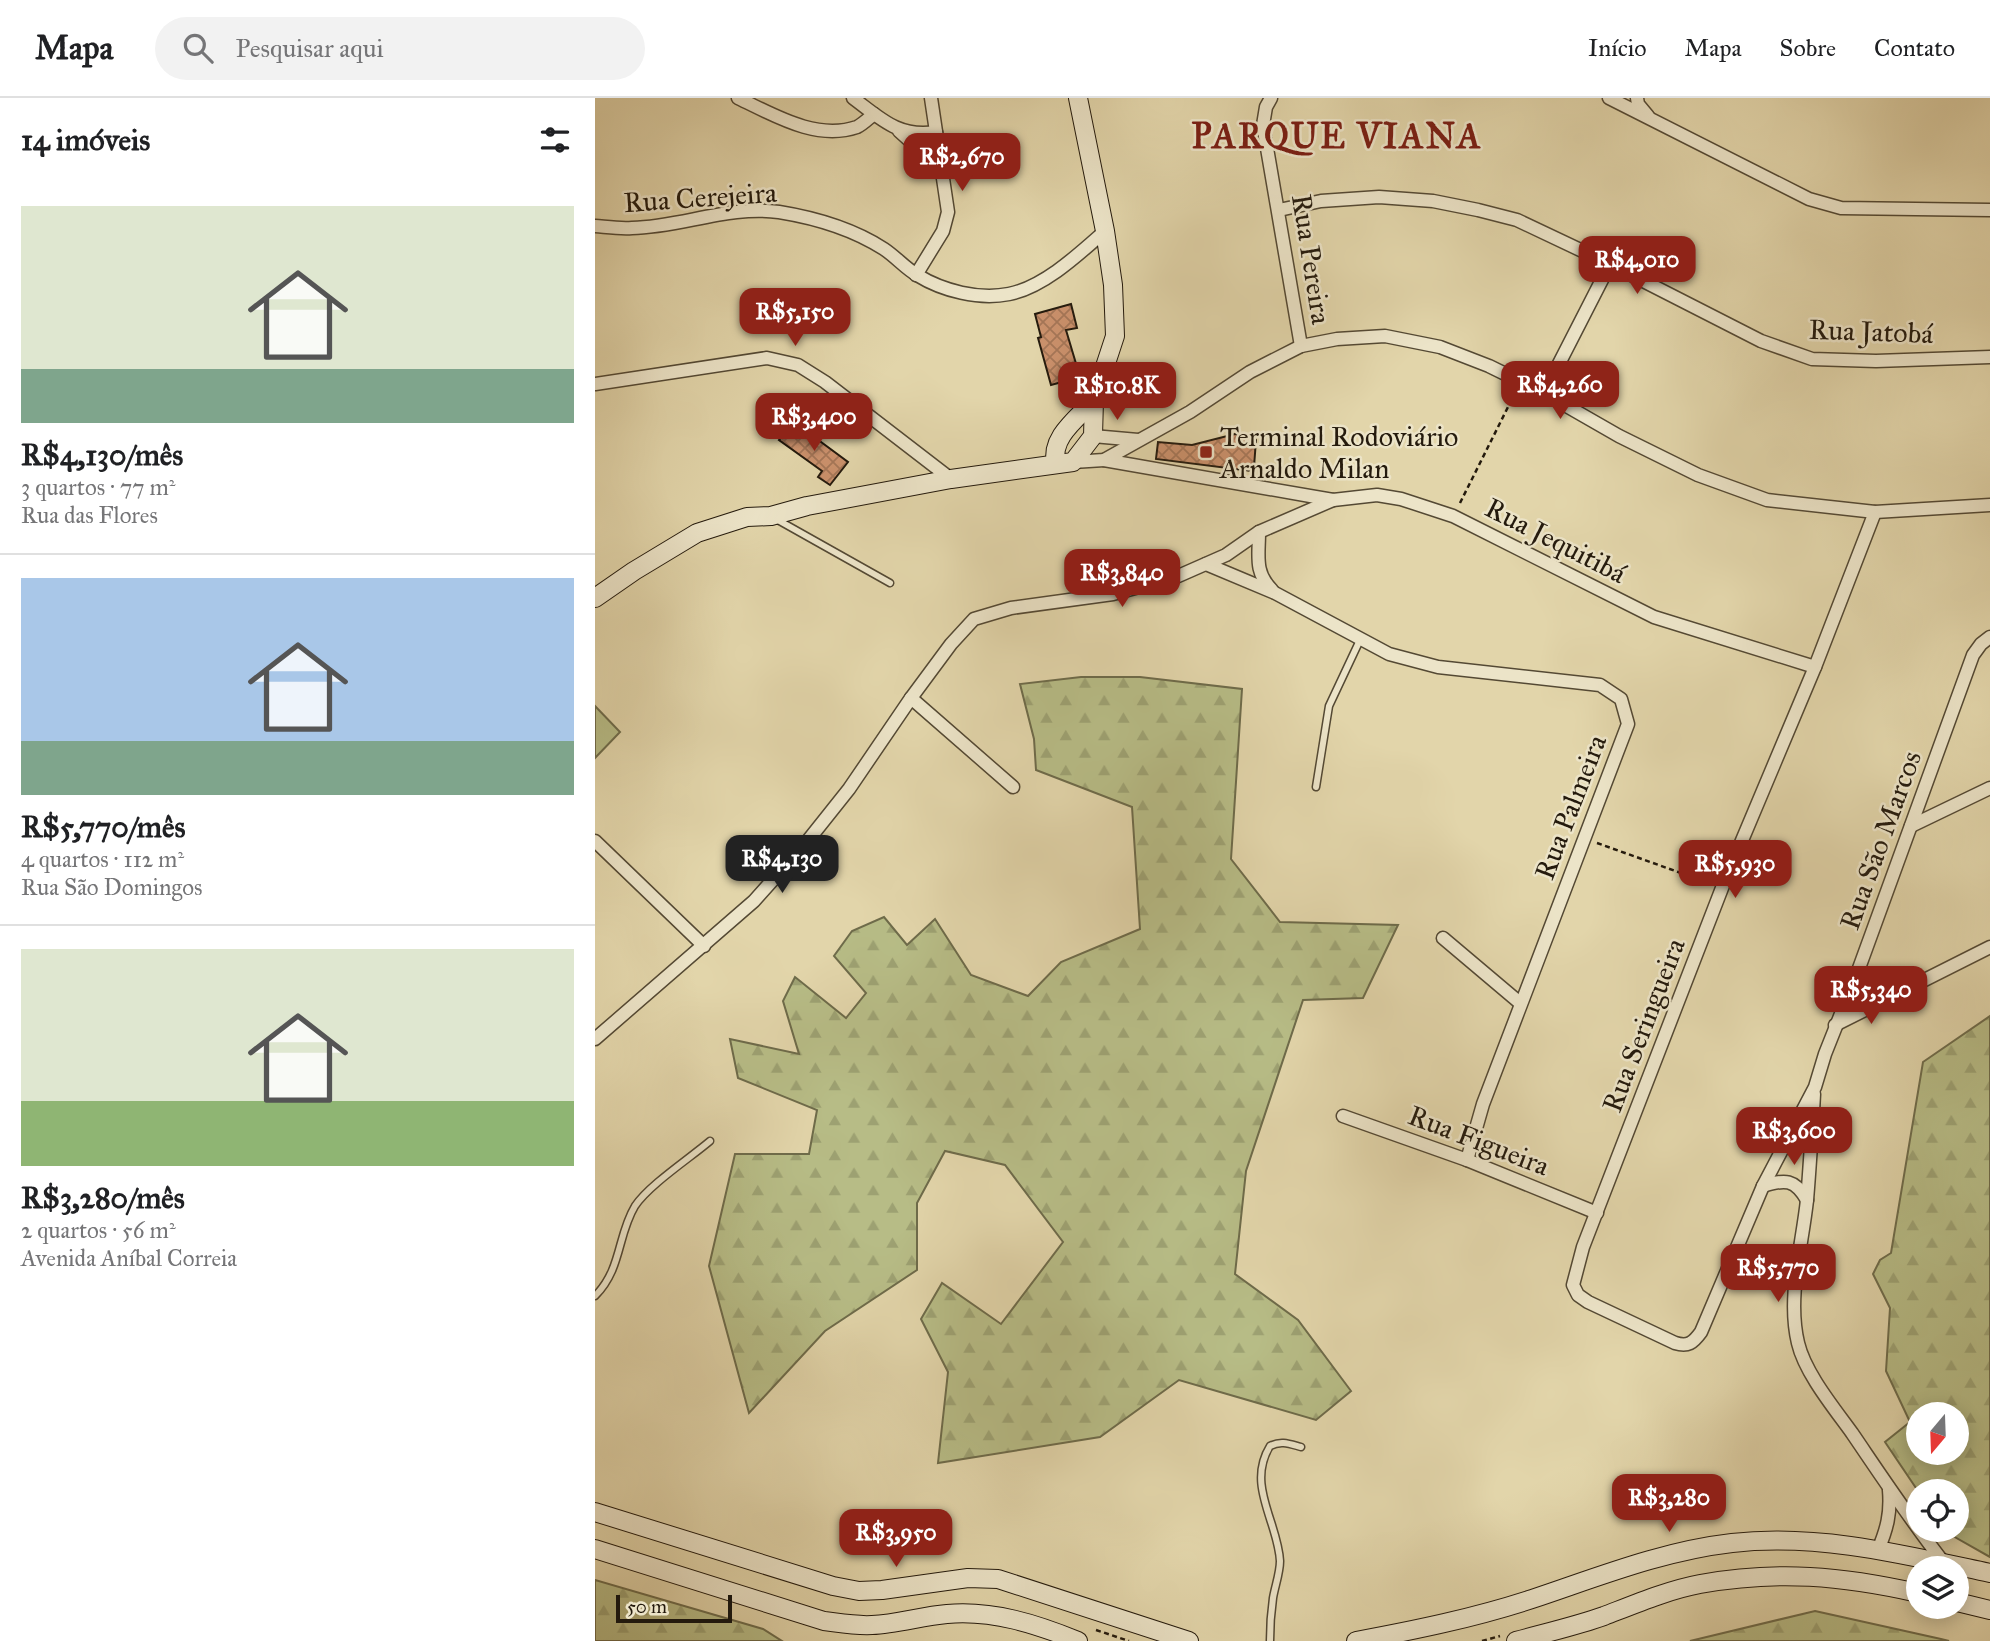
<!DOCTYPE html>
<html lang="pt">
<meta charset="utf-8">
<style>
:root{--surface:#fff;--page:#f2f2f2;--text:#202124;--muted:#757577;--line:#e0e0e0;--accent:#8f2418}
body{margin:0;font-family:"IM FELL Great Primer",serif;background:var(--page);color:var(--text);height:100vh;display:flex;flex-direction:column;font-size:26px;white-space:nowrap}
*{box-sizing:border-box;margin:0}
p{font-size:23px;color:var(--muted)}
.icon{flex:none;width:38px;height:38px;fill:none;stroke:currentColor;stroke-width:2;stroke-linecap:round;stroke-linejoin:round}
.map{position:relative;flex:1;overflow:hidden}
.side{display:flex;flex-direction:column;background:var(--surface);width:595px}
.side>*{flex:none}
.needle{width:46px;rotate:199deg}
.buttons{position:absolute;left:1311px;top:1304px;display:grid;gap:14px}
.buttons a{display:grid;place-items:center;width:63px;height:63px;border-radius:50%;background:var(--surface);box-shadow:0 4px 18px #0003;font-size:35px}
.scale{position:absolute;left:21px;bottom:18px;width:116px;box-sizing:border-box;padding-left:7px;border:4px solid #241a0d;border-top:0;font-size:19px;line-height:24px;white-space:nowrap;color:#241a0d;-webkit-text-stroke:5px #ece4c8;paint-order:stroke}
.price{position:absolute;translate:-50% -60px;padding:0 16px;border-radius:14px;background:var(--accent);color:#fff;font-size:23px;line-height:46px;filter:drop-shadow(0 2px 4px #0008)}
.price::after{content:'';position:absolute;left:50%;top:42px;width:21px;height:16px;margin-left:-10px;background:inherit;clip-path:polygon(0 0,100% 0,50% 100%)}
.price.on{background:#222;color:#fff}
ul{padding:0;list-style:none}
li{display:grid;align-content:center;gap:14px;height:371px;padding:0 21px}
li+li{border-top:2px solid var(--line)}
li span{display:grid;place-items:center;height:217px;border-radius:0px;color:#555}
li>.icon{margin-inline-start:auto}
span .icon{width:126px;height:126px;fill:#fffc;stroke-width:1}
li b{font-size:30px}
h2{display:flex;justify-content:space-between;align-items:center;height:84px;padding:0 21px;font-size:30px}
header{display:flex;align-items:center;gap:42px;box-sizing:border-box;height:98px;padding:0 35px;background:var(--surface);border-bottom:2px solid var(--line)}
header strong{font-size:33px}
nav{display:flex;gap:38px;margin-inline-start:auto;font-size:24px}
.search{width:490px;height:63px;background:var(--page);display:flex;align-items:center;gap:18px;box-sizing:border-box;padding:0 24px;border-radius:38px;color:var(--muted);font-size:26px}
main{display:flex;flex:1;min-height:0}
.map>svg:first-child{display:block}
.forest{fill:url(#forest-firs);stroke:#6e6b4a;stroke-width:2;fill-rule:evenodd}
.pitch{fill:#b7bc86;stroke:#6e6b4a;stroke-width:2}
.building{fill:url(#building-cross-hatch);stroke:#241a0d;stroke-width:2}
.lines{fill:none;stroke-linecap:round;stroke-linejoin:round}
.service-casing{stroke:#544934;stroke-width:9}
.minor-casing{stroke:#544934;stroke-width:15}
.secondary-casing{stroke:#241a0d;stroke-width:20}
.path{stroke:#241a0d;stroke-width:2.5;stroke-dasharray:5 3.5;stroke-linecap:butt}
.service{stroke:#ece4c8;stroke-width:6}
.minor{stroke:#ece4c8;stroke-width:12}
.secondary{stroke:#ece4c8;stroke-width:18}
.poi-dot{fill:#8f2418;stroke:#ece4c8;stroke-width:2.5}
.labels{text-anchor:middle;stroke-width:5;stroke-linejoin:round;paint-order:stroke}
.street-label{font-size:28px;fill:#241a0d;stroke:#ece4c8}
.poi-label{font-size:28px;fill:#241a0d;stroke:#ece4c8;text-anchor:start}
.district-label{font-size:35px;font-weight:bold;letter-spacing:2px;fill:#7a1f14;stroke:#ece4c8}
</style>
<header>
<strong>Mapa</strong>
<div class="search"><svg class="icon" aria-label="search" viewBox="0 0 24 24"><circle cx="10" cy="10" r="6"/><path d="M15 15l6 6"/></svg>Pesquisar aqui</div>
<nav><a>Início</a><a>Mapa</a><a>Sobre</a><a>Contato</a></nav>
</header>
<main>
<section class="side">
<h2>14 imóveis<svg class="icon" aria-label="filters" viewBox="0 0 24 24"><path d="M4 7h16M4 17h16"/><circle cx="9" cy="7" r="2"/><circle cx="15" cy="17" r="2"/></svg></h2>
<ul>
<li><span style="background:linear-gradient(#dfe7d0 75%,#7fa58c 0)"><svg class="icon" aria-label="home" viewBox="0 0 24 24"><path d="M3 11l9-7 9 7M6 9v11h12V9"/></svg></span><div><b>R$4,130/mês</b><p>3 quartos · 77 m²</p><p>Rua das Flores</p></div></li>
<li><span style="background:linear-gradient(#a9c7e8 75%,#7fa58c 0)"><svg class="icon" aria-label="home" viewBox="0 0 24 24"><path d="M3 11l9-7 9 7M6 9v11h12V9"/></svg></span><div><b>R$5,770/mês</b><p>4 quartos · 112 m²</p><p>Rua São Domingos</p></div></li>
<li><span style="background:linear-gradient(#dfe7d0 70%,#8fb573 0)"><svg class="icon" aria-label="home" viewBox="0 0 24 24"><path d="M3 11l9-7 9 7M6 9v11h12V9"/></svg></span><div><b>R$3,280/mês</b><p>2 quartos · 56 m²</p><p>Avenida Aníbal Correia</p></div></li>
</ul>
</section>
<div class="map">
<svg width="1395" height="1543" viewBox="0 0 1395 1543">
<defs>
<pattern id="forest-firs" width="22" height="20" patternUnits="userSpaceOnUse" patternTransform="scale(1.75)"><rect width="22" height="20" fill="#b7bc86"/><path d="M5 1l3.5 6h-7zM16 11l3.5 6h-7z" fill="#9da172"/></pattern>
<pattern id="building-cross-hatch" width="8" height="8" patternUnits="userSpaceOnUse" patternTransform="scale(1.75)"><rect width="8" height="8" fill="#cb916c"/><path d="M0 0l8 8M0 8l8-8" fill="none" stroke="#a57657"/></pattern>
</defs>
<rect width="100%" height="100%" fill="#e2d5aa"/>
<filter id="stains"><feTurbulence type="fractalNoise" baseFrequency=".00286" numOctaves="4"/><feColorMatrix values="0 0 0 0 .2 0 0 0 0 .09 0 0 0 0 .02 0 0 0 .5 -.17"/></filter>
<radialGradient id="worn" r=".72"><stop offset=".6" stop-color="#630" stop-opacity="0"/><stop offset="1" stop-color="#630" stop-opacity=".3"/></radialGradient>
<g class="forest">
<path d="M486 579H545L647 591 636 761 685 824 803 827 768 900 708 902 651 1073 640 1176 703 1222 756 1293 721 1322 584 1282 505 1339 343 1365 353 1274 326 1221 347 1185 406 1226 468 1144 410 1067 350 1053 322 1105V1172L230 1233 154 1315 114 1168 140 1056H214L222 1012 143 980 135 941 204 956 188 903 200 879 251 920 271 895 239 858 257 833 289 819 312 847 340 821 376 877 433 898 466 864 545 831 537 709 441 672 439 641 425 586Z"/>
<path d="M1395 918V1459L1358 1438 1353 1432H1362V1393H1323L1290 1344 1315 1324 1291 1273 1295 1210 1278 1176 1285 1162 1296 1155 1328 964ZM1362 1316V1354H1323V1316Z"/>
<path d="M0 1482 168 1531 187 1543H0Z"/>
<path d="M1220 1513 1346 1541 1354 1543H1095Z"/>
</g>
<path class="pitch" d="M0 608 25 634 0 660Z"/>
<g class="building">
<path d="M476 206 482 230 471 232 485 279 456 287 443 240 446 239 440 216Z"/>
<path d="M199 324 253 364 235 387 223 379 227 373 184 342Z"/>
<path d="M640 336 657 337 661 342 659 369 656 373 561 361 563 344 597 347Z"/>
</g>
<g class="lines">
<g class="service-casing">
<g id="service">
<path d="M181 421 295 485"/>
<path d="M721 689 734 608 765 542"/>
<path d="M0 1198C27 1171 22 1138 40 1108 54 1087 95 1060 115 1043"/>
<path d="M675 1543C675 1529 676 1514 678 1500 680 1488 685 1475 685 1463 683 1424 651 1387 675 1348 686 1342 695 1346 706 1349"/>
</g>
</g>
<g class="minor-casing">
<g id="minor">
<path d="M143 0C179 17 221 43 262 29 268 26 274 20 279 16"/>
<path d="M258 0C286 21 304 40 341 34"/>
<path d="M676 0 671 9 668 27 706 248"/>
<path d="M1014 0 1214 101 1246 110 1395 112"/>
<path d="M1042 0 1043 6 1053 18"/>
<path d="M304 33 346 71"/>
<path d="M684 112 726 103 784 99 838 103 883 112 922 122 1015 166 1166 243 1217 261 1281 263 1395 259"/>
<path d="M0 128C12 129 25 131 37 130 86 129 135 107 184 114 221 120 258 131 289 151 301 159 310 170 322 177 348 193 384 202 414 196 449 189 484 156 510 133"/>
<path d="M321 177 348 133 353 114 336 0"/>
<path d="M0 286 172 260 203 267 230 284 356 381"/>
<path d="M949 295 1015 166"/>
<path d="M498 338 543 342"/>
<path d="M509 362 738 402 782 397 806 401 858 418 1059 519 1220 569"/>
<path d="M478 364 509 362 595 314 655 274 706 248 742 241 790 238 845 249 894 268 949 295 1024 338 1103 377 1172 402 1280 414 1395 407"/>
<path d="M1280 414 1220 569 1127 790 988 1149 978 1187 983 1197 993 1204 1080 1245C1093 1249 1098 1245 1106 1234L1168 1088 1220 989 1230 956 1263 873 1378 557 1386 546 1395 539"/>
<path d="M664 434C664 458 659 474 677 492"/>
<path d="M611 466 680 495 794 556 843 569 1005 587 1026 601 1033 626 888 1006 872 1062"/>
<path d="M316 600 418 689"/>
<path d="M1316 728 1395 690"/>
<path d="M0 743 109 848"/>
<path d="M848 840 925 905"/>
<path d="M1263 873 1274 892 1297 898"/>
<path d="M1240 927 1395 849"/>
<path d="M0 941 159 803 211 745 254 691 316 600 356 546 379 521 416 510 518 496 581 479 631 457 664 434 738 402"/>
<path d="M1219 996C1217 1032 1215 1067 1212 1102 1207 1149 1192 1199 1203 1245 1210 1275 1239 1310 1257 1335 1287 1379 1316 1423 1349 1465"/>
<path d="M748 1018 872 1062 1002 1115"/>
<path d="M1168 1088C1190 1081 1200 1081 1212 1102"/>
<path d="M1283 1452C1292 1431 1296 1415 1294 1392"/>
</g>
</g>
<g class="secondary-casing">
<g id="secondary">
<path d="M461 365C455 339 483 320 499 302"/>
<path d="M0 500 39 473 102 435 152 419 176 418 212 408 356 381 478 364 498 338 499 302 520 238 518 187 510 133 483 0"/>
<path d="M0 1414 238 1488 264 1493 287 1492 373 1480 403 1481 594 1543"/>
<path d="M0 1451 229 1523C245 1525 261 1528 277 1527 302 1526 327 1518 352 1516 398 1512 441 1526 483 1543"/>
<path d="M1362 1504 1395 1512"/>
<path d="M761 1543C820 1532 879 1520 937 1501 1003 1479 1067 1453 1137 1445 1223 1435 1311 1457 1395 1475"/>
<path d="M921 1543C950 1535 981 1528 1009 1518 1040 1506 1073 1492 1105 1486 1183 1472 1247 1478 1323 1495"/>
</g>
</g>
<g class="path">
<path d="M865 405 920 295"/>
<path d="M1002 745 1114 785"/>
<path d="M501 1532 534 1543"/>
<path d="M887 1543 905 1538"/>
</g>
<use href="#service" class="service"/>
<use href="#minor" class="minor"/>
<use href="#secondary" class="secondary"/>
</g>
<rect class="poi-dot" x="604" y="347" width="14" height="14" rx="3.5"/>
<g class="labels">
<g class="street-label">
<text transform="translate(105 99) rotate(-4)" y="10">Rua Cerejeira</text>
<text transform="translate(717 161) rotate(81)" y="10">Rua Pereira</text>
<text transform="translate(1276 233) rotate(2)" y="10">Rua Jatobá</text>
<text transform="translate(961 442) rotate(27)" y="10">Rua Jequitibá</text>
<text transform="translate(975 709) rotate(-69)" y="10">Rua Palmeira</text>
<text transform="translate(1285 742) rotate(-70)" y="10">Rua São Marcos</text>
<text transform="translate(1048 927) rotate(-69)" y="10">Rua Seringueira</text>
<text transform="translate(884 1042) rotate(21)" y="10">Rua Figueira</text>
</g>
<g class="poi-label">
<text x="625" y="348">Terminal Rodoviário<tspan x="625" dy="32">Arnaldo Milan</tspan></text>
</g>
<g class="district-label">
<text x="742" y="50">PARQUE VIANA</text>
</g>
</g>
<rect width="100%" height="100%" filter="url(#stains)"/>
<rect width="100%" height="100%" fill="url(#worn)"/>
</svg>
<div class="buttons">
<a><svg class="needle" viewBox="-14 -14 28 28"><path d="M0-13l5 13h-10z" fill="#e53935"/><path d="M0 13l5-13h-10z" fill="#757577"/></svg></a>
<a><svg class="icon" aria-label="locate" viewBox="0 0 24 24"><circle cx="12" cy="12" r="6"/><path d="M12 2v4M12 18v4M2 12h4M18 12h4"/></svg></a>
<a><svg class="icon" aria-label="layers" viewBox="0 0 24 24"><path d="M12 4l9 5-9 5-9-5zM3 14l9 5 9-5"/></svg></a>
</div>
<div class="scale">50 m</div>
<b class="price" style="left:367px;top:95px">R$2,670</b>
<b class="price" style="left:1042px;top:198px">R$4,010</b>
<b class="price" style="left:200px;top:250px">R$5,150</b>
<b class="price" style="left:965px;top:323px">R$4,260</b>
<b class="price" style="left:522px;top:324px">R$10.8K</b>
<b class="price" style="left:219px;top:355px">R$3,400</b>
<b class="price" style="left:527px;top:511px">R$3,840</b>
<b class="price on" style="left:187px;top:797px">R$4,130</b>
<b class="price" style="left:1140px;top:802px">R$5,930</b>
<b class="price" style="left:1276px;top:928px">R$5,340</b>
<b class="price" style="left:1199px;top:1069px">R$3,600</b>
<b class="price" style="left:1183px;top:1206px">R$5,770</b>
<b class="price" style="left:1074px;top:1436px">R$3,280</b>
<b class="price" style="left:301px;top:1471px">R$3,950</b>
</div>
</main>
